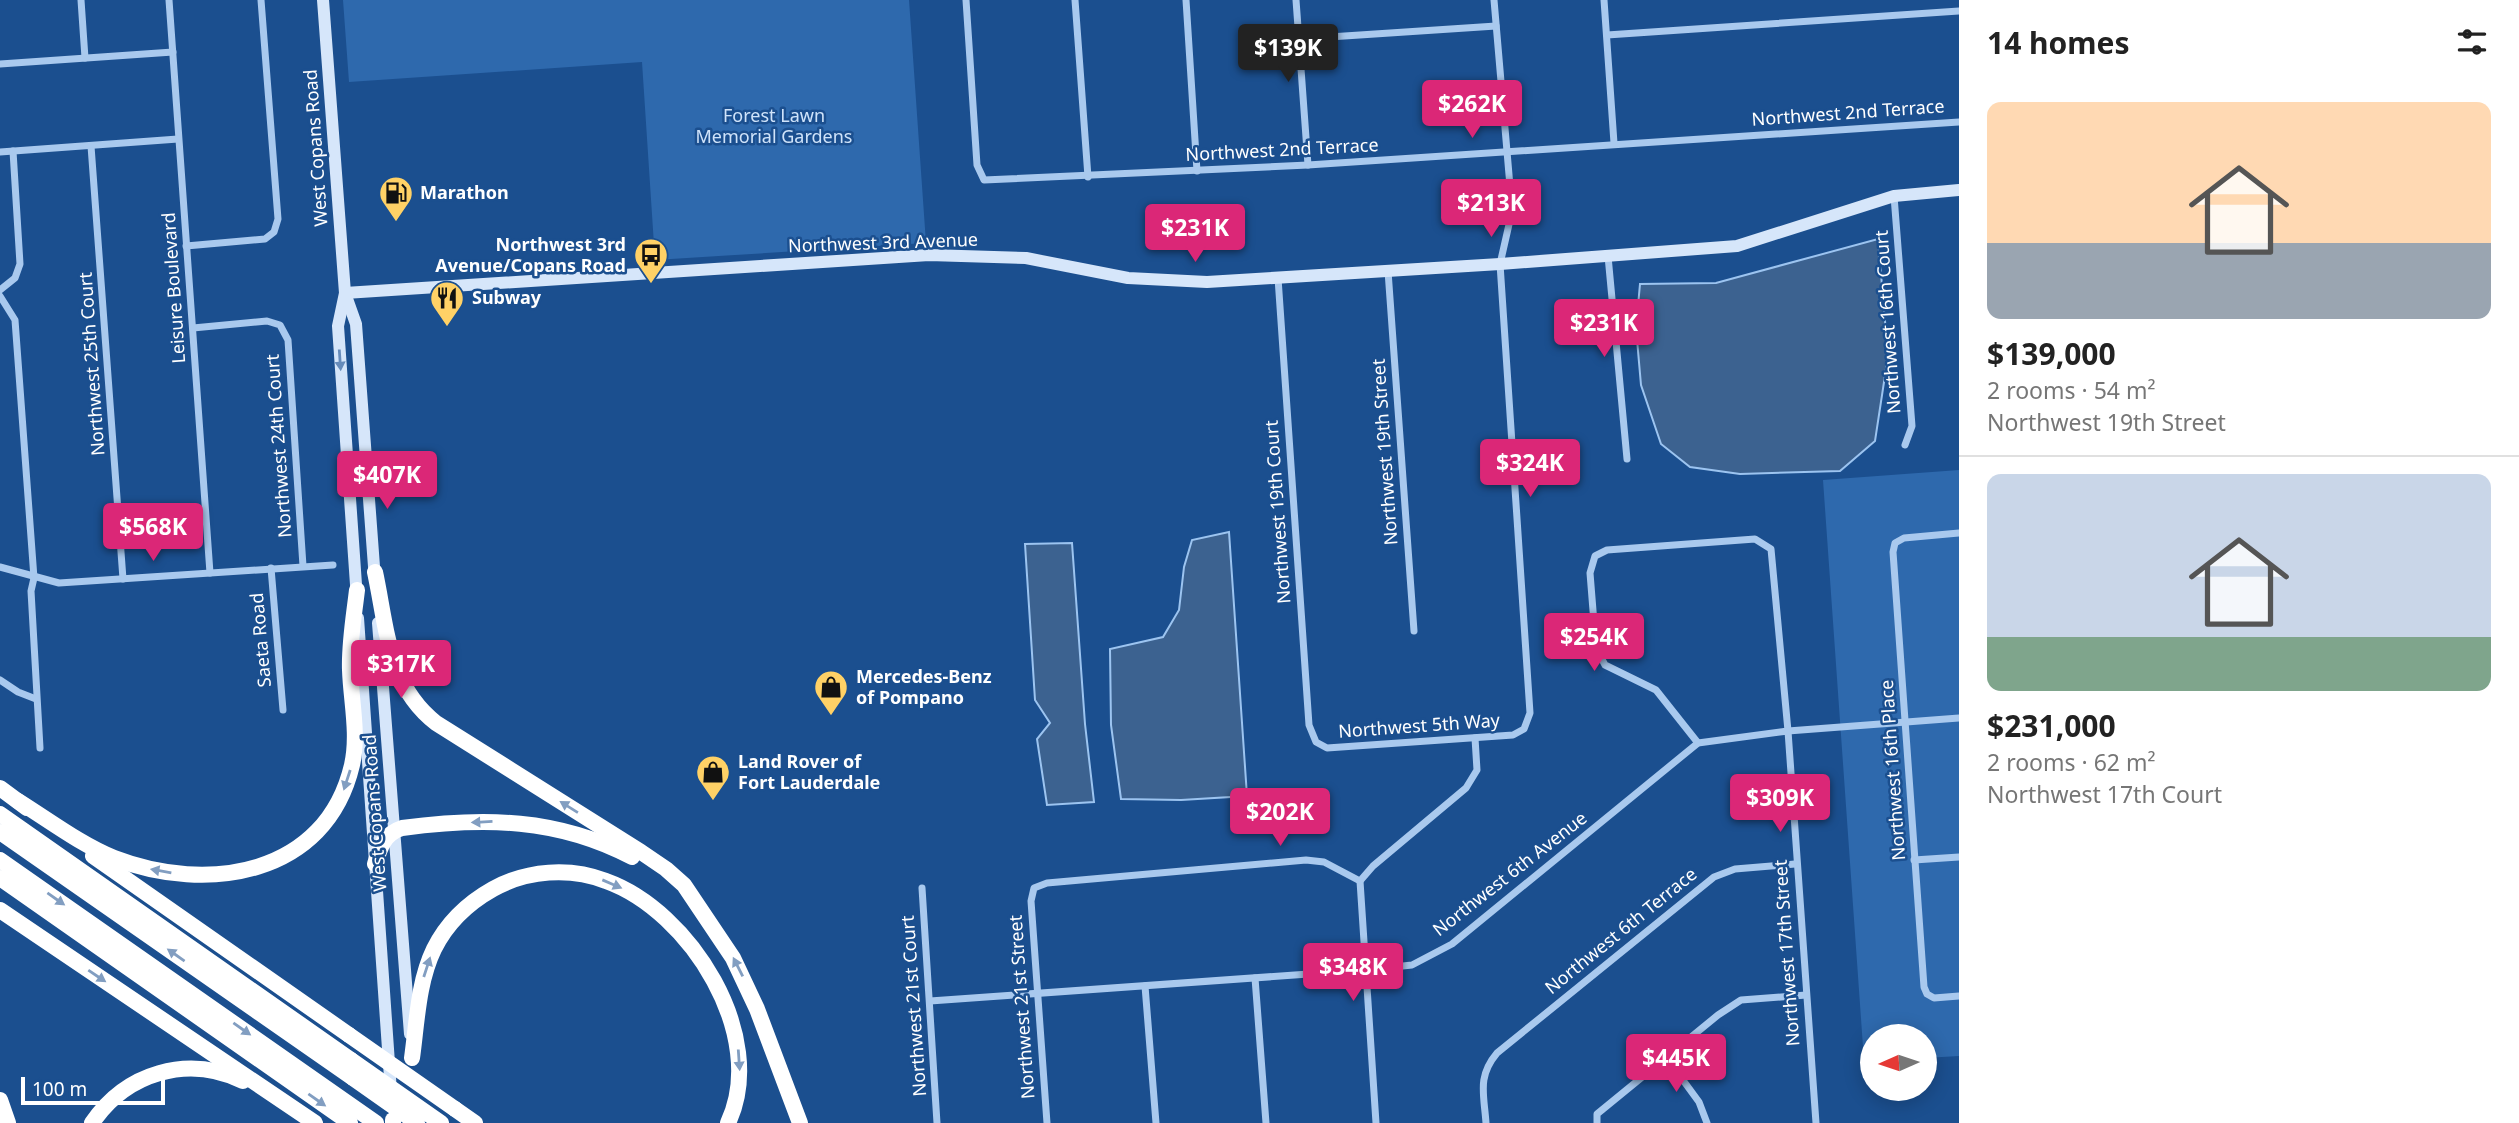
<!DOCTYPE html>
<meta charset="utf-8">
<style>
:root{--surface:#fff;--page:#f6f6f6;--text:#222;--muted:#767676;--line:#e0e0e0;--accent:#db2777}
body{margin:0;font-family:"Noto Sans",sans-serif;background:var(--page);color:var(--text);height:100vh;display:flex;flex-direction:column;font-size:26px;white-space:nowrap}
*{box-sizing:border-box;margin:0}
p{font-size:23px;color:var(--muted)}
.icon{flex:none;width:38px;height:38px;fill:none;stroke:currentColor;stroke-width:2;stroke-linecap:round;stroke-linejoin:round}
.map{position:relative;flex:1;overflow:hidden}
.panel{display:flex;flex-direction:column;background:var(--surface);width:560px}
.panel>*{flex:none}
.needle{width:46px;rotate:267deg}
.tools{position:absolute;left:1860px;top:1024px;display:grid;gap:14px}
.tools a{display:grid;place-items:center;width:77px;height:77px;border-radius:50%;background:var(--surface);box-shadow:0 4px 18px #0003;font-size:35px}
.scale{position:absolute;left:21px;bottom:18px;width:144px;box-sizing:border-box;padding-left:7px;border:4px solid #fff;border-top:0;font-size:19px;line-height:24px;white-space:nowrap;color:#fff;-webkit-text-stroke:5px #1b4f8f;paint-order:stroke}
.price{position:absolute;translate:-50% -60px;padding:0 16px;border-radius:7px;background:var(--accent);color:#fff;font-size:23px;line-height:46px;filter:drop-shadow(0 2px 4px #0008)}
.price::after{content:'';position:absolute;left:50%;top:42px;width:21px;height:16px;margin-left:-10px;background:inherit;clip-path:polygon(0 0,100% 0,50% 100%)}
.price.active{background:#222;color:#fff}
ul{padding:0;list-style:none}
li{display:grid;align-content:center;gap:14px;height:371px;padding:0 28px}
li+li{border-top:2px solid var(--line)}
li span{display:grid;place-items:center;height:217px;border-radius:14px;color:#555}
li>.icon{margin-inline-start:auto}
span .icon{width:126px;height:126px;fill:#fffc;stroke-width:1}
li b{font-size:30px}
h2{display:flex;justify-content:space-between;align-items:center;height:84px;padding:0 28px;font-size:30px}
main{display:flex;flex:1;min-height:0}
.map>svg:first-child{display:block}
.green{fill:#2e69ad}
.water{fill:#3c6290;stroke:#9cc4f0;stroke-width:2}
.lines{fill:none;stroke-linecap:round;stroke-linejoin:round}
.street{stroke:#a9c9ee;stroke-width:7}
.secondary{stroke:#d6e6fa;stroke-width:12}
.highway{stroke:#fff;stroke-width:16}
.highway-bridge{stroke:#fff;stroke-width:16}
.oneway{fill:#668bba}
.oneway2{fill:#829ec1}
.labels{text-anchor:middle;stroke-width:5;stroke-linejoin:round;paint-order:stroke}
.street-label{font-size:18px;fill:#fff;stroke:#1b4f8f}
.park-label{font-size:18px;fill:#cfe3fa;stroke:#1b4f8f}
.poi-label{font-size:18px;font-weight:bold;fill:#fff;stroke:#1b4f8f;text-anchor:start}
</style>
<main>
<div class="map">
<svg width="1959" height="1123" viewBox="0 0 1959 1123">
<rect width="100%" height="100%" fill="#1b4f8f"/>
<g class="green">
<path d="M343 0H909L926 243 655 260 642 62 349 82Z"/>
<path d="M1959 470V1056L1925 1058V1036H1872V1061H1864L1823 480Z"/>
</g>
<g class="water">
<path d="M1878 239 1888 356 1875 441 1840 471 1740 474 1690 467 1661 444 1641 385 1636 328 1640 284 1716 283Z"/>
<path d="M1229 532 1247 796 1181 800 1121 799 1111 725 1110 649 1163 637 1179 610 1184 567 1192 540Z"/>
<path d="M1072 543 1085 724 1094 802 1047 805 1037 739 1050 723 1035 700 1025 544Z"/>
</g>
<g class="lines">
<g class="street">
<path d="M81 0 85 58"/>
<path d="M169 0 210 573"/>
<path d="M966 0 977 165 984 180 1308 165 1959 122"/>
<path d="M1075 0 1088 177"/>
<path d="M1186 0 1197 171"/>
<path d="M1296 0 1308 165"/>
<path d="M1494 0 1511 198"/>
<path d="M1604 0 1614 143"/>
<path d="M1607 35 1959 11"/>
<path d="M1299 39 1496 26"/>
<path d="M0 64 173 52"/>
<path d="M91 146 123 579"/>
<path d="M0 152 178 139"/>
<path d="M1894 196 1912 426 1905 445"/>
<path d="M186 246 265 239 274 232 278 219 261 0"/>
<path d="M1608 256 1627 459"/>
<path d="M1388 271 1414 631"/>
<path d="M1278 278 1309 725 1316 742 1327 748 1513 735 1524 729 1530 713 1500 264 1510 220"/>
<path d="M0 290 15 278 20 264 13 151"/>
<path d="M0 296 15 320 34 578 31 591 40 748"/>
<path d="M193 328 267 321 280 325 288 340 303 566"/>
<path d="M1959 533 1904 538 1895 543 1893 552 1924 987 1927 994 1934 998 1959 996"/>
<path d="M0 567 59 583 333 565"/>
<path d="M271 568 283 710"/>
<path d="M0 680 18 692 36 699"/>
<path d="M1698 743 1656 690 1605 665 1596 648 1590 573 1595 556 1607 550 1755 539 1771 549 1788 731 1816 1123"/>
<path d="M1914 860 1959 857"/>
<path d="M1360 881 1376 1123"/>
<path d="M922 888 937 1123"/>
<path d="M1255 978 1266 1123"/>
<path d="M1145 986 1156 1123"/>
<path d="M930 1001 1365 970 1412 965 1452 944 1698 743 1788 731 1959 718"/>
<path d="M1666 1057 1699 1102 1707 1123"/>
<path d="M1047 1123 1031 901 1034 888 1047 883 1306 860 1324 862 1360 881 1373 866 1466 788 1477 770 1475 738"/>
<path d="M1486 1123C1484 1094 1477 1077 1497 1053L1714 877 1735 869 1795 864"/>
<path d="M1597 1123V1114L1718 1015 1741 1000 1806 995"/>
</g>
<g class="secondary">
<path d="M323 0 345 293 338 326 357 599"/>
<path d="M345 293 929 255 1026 258 1128 278 1207 282 1500 264 1737 246 1894 196 1959 190"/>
<path d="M345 293 356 324 375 580"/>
<path d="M358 618 391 1092"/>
<path d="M378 623 410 1034"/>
</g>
<g class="highway">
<path d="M375 572C387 628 388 686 436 723L641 852 666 869 684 885 733 958 757 1009 800 1123"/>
<path d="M0 788 27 808"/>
<path d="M18 801C50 821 80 844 114 858 207 894 326 876 352 765 359 734 351 701 350 670 349 644 354 616 357 590"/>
<path d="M0 814 351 1060"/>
<path d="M0 832 353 1078"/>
<path d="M93 856 349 1035"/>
<path d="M0 860 376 1123"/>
<path d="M375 864C380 847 384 834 402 828 484 817 558 818 632 857"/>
<path d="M0 878 350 1123"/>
<path d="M0 910 315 1123"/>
<path d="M412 1058C417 1022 418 982 434 949 447 923 468 903 493 889 527 870 570 867 606 881 690 911 769 1036 728 1123"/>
<path d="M0 1100 8 1123"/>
<path d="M455 1109 475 1123"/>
<path d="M92 1123C126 1073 187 1054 243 1081"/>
<path d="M393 1123V1120"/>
</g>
<g class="highway-bridge">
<path d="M349 1035 455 1109"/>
<path d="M351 1060 441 1123"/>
<path d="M353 1078 417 1123"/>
</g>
</g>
<defs><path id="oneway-solid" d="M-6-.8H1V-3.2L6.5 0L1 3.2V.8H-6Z" transform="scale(1.75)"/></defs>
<use class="oneway" href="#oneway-solid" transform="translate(340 360) rotate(86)"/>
<g class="oneway2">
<use href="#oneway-solid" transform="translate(347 780) rotate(108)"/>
<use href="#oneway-solid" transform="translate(569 807) rotate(-148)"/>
<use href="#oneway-solid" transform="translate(482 822) rotate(177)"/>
<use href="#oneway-solid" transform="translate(161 871) rotate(-170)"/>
<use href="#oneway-solid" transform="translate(612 884) rotate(23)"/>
<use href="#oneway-solid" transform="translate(56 899) rotate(35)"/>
<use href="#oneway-solid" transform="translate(176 955) rotate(-145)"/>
<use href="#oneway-solid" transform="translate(427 967) rotate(-72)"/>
<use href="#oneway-solid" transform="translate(738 967) rotate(-117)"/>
<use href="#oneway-solid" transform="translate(97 976) rotate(34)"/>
<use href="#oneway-solid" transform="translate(242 1029) rotate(35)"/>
<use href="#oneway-solid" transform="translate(739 1060) rotate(86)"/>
<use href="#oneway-solid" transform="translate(317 1100) rotate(35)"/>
</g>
<defs>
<g id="fuel-pin" transform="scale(1.75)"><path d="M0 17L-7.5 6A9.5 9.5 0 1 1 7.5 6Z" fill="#ffd166" stroke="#1b4f8f"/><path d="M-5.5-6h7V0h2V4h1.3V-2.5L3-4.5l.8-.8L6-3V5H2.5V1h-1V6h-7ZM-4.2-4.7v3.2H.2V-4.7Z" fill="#111"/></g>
<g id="bus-pin" transform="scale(1.75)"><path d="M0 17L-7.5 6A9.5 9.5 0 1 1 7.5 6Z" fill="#ffd166" stroke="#1b4f8f"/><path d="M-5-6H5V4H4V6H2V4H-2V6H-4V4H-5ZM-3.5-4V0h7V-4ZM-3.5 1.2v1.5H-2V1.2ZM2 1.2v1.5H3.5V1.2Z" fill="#111"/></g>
<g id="restaurant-pin" transform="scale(1.75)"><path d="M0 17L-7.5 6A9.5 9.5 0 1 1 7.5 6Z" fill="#ffd166" stroke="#1b4f8f"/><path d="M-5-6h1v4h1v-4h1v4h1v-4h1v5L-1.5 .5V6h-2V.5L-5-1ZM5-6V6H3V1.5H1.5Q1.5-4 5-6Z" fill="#111"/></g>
<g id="shop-pin" transform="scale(1.75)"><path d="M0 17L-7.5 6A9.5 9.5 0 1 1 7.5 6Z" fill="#ffd166" stroke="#1b4f8f"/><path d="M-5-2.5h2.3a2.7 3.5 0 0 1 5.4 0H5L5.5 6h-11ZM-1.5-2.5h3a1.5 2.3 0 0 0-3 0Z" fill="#111"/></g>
</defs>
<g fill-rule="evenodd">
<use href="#fuel-pin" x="396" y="193"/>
<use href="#bus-pin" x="651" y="255"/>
<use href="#restaurant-pin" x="447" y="298"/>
<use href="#shop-pin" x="831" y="687"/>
<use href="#shop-pin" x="713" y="772"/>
</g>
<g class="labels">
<g class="street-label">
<text transform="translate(1848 113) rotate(-4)" y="6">Northwest 2nd Terrace</text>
<text transform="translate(316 148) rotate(-94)" y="6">West Copans Road</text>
<text transform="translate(1282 150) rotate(-3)" y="6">Northwest 2nd Terrace</text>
<text transform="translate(883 243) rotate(-2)" y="6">Northwest 3rd Avenue</text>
<text transform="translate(174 288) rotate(-94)" y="6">Leisure Boulevard</text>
<text transform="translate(1888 322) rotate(-94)" y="6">Northwest 16th Court</text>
<text transform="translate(92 364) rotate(-94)" y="6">Northwest 25th Court</text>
<text transform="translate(279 446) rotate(-94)" y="6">Northwest 24th Court</text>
<text transform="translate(1385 452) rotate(-94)" y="6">Northwest 19th Street</text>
<text transform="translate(1278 512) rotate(-94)" y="6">Northwest 19th Court</text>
<text transform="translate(261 640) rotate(-95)" y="6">Saeta Road</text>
<text transform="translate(1419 726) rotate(-4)" y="6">Northwest 5th Way</text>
<text transform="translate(1893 770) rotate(-94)" y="6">Northwest 16th Place</text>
<text transform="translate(375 813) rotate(-94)" y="6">West Copans Road</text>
<text transform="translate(1510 874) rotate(-38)" y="6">Northwest 6th Avenue</text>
<text transform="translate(1621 931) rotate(-39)" y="6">Northwest 6th Terrace</text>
<text transform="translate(1787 953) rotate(-94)" y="6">Northwest 17th Street</text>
<text transform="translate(914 1006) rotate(-94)" y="6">Northwest 21st Court</text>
<text transform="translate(1022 1007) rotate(-94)" y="6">Northwest 21st Street</text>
</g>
<g class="park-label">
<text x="774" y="122">Forest Lawn<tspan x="774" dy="21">Memorial Gardens</tspan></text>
</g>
<g class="poi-label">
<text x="420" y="199">Marathon</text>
<text x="626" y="251" text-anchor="end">Northwest 3rd<tspan x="626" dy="21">Avenue/Copans Road</tspan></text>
<text x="472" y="304">Subway</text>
<text x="856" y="683">Mercedes-Benz<tspan x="856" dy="21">of Pompano</tspan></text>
<text x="738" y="768">Land Rover of<tspan x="738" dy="21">Fort Lauderdale</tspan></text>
</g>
</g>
</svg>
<div class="tools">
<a><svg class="needle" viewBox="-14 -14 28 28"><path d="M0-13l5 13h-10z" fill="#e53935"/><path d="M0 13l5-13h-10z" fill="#767676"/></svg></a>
</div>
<div class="scale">100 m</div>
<b class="price active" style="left:1288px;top:84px">$139K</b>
<b class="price" style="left:1472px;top:140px">$262K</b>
<b class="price" style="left:1491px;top:239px">$213K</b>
<b class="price" style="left:1195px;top:264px">$231K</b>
<b class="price" style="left:1604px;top:359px">$231K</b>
<b class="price" style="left:1530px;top:499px">$324K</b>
<b class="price" style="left:387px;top:511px">$407K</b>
<b class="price" style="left:153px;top:563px">$568K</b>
<b class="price" style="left:1594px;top:673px">$254K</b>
<b class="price" style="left:401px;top:700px">$317K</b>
<b class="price" style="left:1780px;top:834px">$309K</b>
<b class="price" style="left:1280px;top:848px">$202K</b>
<b class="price" style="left:1353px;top:1003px">$348K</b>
<b class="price" style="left:1676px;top:1094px">$445K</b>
</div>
<section class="panel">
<h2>14 homes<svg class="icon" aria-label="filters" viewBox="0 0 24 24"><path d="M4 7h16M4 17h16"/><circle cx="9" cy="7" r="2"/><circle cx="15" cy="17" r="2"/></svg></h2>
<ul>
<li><span style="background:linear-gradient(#ffd9b3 65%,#9aa5b1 0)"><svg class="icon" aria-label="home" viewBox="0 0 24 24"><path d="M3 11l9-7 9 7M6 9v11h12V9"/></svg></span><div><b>$139,000</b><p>2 rooms · 54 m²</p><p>Northwest 19th Street</p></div></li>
<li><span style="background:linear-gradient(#c9d6e8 75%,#7fa58c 0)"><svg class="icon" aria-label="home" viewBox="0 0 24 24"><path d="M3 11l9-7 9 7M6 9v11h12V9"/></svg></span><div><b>$231,000</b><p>2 rooms · 62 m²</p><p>Northwest 17th Court</p></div></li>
</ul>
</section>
</main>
